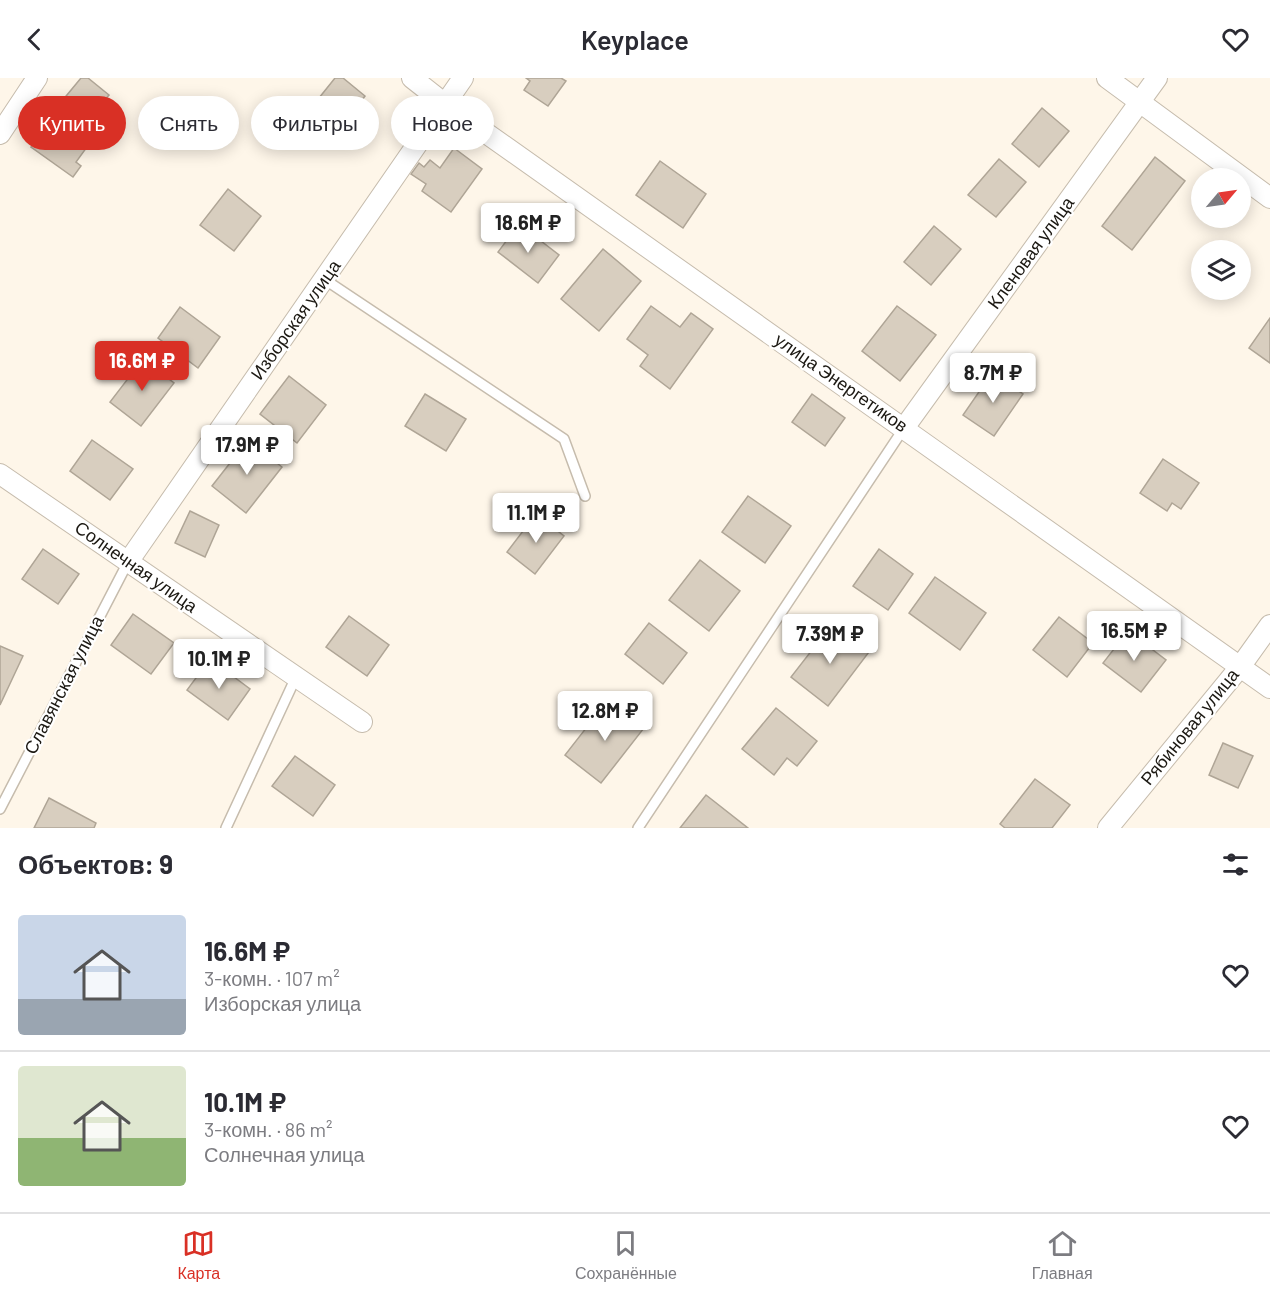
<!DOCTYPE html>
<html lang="ru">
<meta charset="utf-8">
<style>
:root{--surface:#fff;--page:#f7f7f7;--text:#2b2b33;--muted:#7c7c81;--line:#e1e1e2;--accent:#d93025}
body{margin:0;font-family:Barlow,sans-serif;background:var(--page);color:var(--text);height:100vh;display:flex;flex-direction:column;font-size:22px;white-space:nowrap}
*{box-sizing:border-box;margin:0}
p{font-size:20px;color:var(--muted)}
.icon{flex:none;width:33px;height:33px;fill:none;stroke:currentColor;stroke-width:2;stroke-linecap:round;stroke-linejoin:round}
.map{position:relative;height:750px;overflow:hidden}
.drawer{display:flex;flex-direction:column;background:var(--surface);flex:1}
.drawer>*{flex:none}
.guide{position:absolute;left:18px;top:18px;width:600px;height:54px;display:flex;gap:12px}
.needle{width:39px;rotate:61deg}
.buttons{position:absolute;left:1191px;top:90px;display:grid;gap:12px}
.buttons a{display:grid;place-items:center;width:60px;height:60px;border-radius:50%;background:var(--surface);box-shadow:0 3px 15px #0003;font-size:30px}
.price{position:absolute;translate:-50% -51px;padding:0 14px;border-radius:6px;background:#fff;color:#222;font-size:20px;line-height:39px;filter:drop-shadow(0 2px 3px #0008)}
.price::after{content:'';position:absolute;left:50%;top:36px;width:18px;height:14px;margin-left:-9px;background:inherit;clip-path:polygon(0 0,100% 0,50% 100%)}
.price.active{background:var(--accent);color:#fff}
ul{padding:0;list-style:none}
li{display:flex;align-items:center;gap:18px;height:150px;padding:0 18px}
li+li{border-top:2px solid var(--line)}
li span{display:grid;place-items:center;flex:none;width:168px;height:120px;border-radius:6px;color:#555}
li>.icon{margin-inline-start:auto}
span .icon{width:72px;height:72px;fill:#fffc;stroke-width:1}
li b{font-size:26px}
h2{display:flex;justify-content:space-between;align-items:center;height:72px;padding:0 18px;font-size:26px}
.tag{padding:0 21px;border-radius:27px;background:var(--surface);box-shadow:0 3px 15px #0003;font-size:21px;line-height:54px}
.tag.active{background:var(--accent);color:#fff}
header{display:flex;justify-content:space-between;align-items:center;height:78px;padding:0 18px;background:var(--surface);font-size:27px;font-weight:600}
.tabs{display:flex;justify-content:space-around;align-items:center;height:84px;border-top:2px solid var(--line);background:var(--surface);font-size:16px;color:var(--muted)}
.tabs a{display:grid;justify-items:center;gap:3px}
.tabs .active{color:var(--accent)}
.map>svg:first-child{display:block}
.building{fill:#d8cebf;stroke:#afa596;stroke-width:1.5}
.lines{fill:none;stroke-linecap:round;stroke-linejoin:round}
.service-casing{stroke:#c6bcad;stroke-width:12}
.minor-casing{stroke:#c6bcad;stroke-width:22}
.service{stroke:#fff;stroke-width:9}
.minor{stroke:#fff;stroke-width:20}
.labels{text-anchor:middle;stroke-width:4.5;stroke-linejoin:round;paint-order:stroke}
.street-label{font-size:18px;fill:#1b1812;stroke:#fff}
</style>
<header><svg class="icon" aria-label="back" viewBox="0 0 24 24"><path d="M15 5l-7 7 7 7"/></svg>Keyplace<svg class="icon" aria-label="heart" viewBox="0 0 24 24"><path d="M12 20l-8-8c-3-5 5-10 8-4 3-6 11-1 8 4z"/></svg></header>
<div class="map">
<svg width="1270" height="750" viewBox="0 0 1270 750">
<rect width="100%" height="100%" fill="#fef6e9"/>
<g class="building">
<path d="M81 0H88L109 17 86 44 62 23Z"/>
<path d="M335 0H343L365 18 335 57 307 35Z"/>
<path d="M526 0H561L566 3 548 28 524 12 530 3Z"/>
<path d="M1042 30 1069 53 1039 89 1012 66Z"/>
<path d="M50 43 87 69 76 84 81 88 73 99 31 69Z"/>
<path d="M454 70 482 91 451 134 422 113 426 106 411 96 419 85 424 89 430 82 440 90Z"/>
<path d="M1155 79 1185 103 1132 172 1102 148Z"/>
<path d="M999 81 1026 104 996 139 968 117Z"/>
<path d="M660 83 706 116 683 150 636 117Z"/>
<path d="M228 111 261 138 234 173 200 147Z"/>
<path d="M519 146 559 177 538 205 498 174Z"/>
<path d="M934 148 961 171 931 207 904 184Z"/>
<path d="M603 171 641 203 599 253 561 221Z"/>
<path d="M651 228 680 249 691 235 713 251 670 311 640 288 648 277 627 261Z"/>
<path d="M897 228 936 257 900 303 862 273Z"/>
<path d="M180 229 220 259 198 290 158 260Z"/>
<path d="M1270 240V285L1249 270Z"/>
<path d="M143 281 174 305 141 348 110 324Z"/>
<path d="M992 295 1023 316 994 358 963 337Z"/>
<path d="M289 298 326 327 297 365 260 336Z"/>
<path d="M425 316 466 341 446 373 405 348Z"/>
<path d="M812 316 845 340 825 368 792 344Z"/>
<path d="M92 362 133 391 110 422 70 393Z"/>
<path d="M248 362 282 389 246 435 212 408Z"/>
<path d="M1163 381 1199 405 1181 431 1172 425 1167 433 1140 415Z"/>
<path d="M748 418 791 448 765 485 722 454Z"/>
<path d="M190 433 219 447 205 479 175 465Z"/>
<path d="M536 436 564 458 535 496 507 474Z"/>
<path d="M43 471 79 496 58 526 22 501Z"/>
<path d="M879 471 913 496 888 532 853 508Z"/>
<path d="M700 482 740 513 709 553 669 522Z"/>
<path d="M935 499 986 535 960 572 909 535Z"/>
<path d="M133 536 174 565 151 596 111 567Z"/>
<path d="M349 538 389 567 367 598 326 569Z"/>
<path d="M1059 539 1093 565 1067 599 1033 572Z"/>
<path d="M649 545 687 575 663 606 625 576Z"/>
<path d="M833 545 869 574 828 628 791 599Z"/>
<path d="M1128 553 1166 582 1141 614 1103 585Z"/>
<path d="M0 568 23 578 0 627Z"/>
<path d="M210 581 250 611 228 642 187 612Z"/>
<path d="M608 622 644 650 601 705 565 677Z"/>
<path d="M776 630 817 663 797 688 787 680 774 697 742 671Z"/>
<path d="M1223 665 1253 678 1238 710 1209 697Z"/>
<path d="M295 678 335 707 313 738 272 708Z"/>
<path d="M1035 701 1070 727 1052 750H1005L1000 746Z"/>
<path d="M706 717 748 750H680Z"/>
<path d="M49 720 96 745 94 750H34Z"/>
</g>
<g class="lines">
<g class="service-casing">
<g id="service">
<path d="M324 201 564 361 585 418"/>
<path d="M0 731 128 484"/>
<path d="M226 750 296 599"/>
<path d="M638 750 904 350"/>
</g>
</g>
<g class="minor-casing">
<g id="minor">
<path d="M412 0 445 26 1270 610"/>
<path d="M1107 0 1270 120"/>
<path d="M0 56 37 0"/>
<path d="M904 350 1157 0"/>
<path d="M0 396 362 644"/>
<path d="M128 484 463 0"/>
<path d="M1108 750 1240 589 1270 547"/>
</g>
</g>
<use href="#service" class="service"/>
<use href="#minor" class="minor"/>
</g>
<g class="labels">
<g class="street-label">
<text transform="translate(1031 175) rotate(-54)" y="6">Кленовая улица</text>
<text transform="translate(296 242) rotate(-55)" y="6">Изборская улица</text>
<text transform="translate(841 305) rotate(35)" y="6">улица Энергетиков</text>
<text transform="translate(136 489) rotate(35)" y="6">Солнечная улица</text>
<text transform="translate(64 607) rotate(-63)" y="6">Славянская улица</text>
<text transform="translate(1190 649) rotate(-51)" y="6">Рябиновая улица</text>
</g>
</g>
</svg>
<div class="buttons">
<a><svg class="needle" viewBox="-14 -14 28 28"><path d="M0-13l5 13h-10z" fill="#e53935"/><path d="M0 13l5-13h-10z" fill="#7c7c81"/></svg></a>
<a><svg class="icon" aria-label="layers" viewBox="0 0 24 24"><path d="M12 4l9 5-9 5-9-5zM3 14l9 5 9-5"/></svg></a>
</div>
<b class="price" style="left:528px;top:176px">18.6M ₽</b>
<b class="price active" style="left:142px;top:314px">16.6M ₽</b>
<b class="price" style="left:993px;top:326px">8.7M ₽</b>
<b class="price" style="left:247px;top:398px">17.9M ₽</b>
<b class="price" style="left:536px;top:466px">11.1M ₽</b>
<b class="price" style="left:1134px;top:584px">16.5M ₽</b>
<b class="price" style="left:830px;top:587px">7.39M ₽</b>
<b class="price" style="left:219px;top:612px">10.1M ₽</b>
<b class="price" style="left:605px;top:664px">12.8M ₽</b>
<div class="guide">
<a class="tag active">Купить</a>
<a class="tag">Снять</a>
<a class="tag">Фильтры</a>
<a class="tag">Новое</a>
</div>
</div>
<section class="drawer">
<h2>Объектов: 9<svg class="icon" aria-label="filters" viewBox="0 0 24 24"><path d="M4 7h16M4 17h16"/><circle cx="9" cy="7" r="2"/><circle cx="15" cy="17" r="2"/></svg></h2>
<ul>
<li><span style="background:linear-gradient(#c9d6e8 70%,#9aa5b1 0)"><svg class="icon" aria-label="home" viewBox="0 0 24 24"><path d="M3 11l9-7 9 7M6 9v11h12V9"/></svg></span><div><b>16.6M ₽</b><p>3-комн. · 107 m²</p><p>Изборская улица</p></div><svg class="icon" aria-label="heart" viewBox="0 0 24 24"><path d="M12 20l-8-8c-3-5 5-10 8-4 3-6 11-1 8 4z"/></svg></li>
<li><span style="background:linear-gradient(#dfe7d0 60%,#8fb573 0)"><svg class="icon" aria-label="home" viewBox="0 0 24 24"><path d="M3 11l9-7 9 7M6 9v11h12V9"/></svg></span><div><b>10.1M ₽</b><p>3-комн. · 86 m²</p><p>Солнечная улица</p></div><svg class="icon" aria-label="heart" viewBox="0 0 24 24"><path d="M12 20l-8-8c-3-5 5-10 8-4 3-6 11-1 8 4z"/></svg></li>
</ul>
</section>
<nav class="tabs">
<a class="active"><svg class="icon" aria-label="map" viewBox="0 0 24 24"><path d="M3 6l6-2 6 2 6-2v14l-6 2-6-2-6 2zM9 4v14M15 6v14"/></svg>Карта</a>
<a><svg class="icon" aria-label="saved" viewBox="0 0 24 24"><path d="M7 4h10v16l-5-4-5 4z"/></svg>Сохранённые</a>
<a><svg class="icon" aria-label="home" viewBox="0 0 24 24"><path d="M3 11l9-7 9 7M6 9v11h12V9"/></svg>Главная</a>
</nav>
